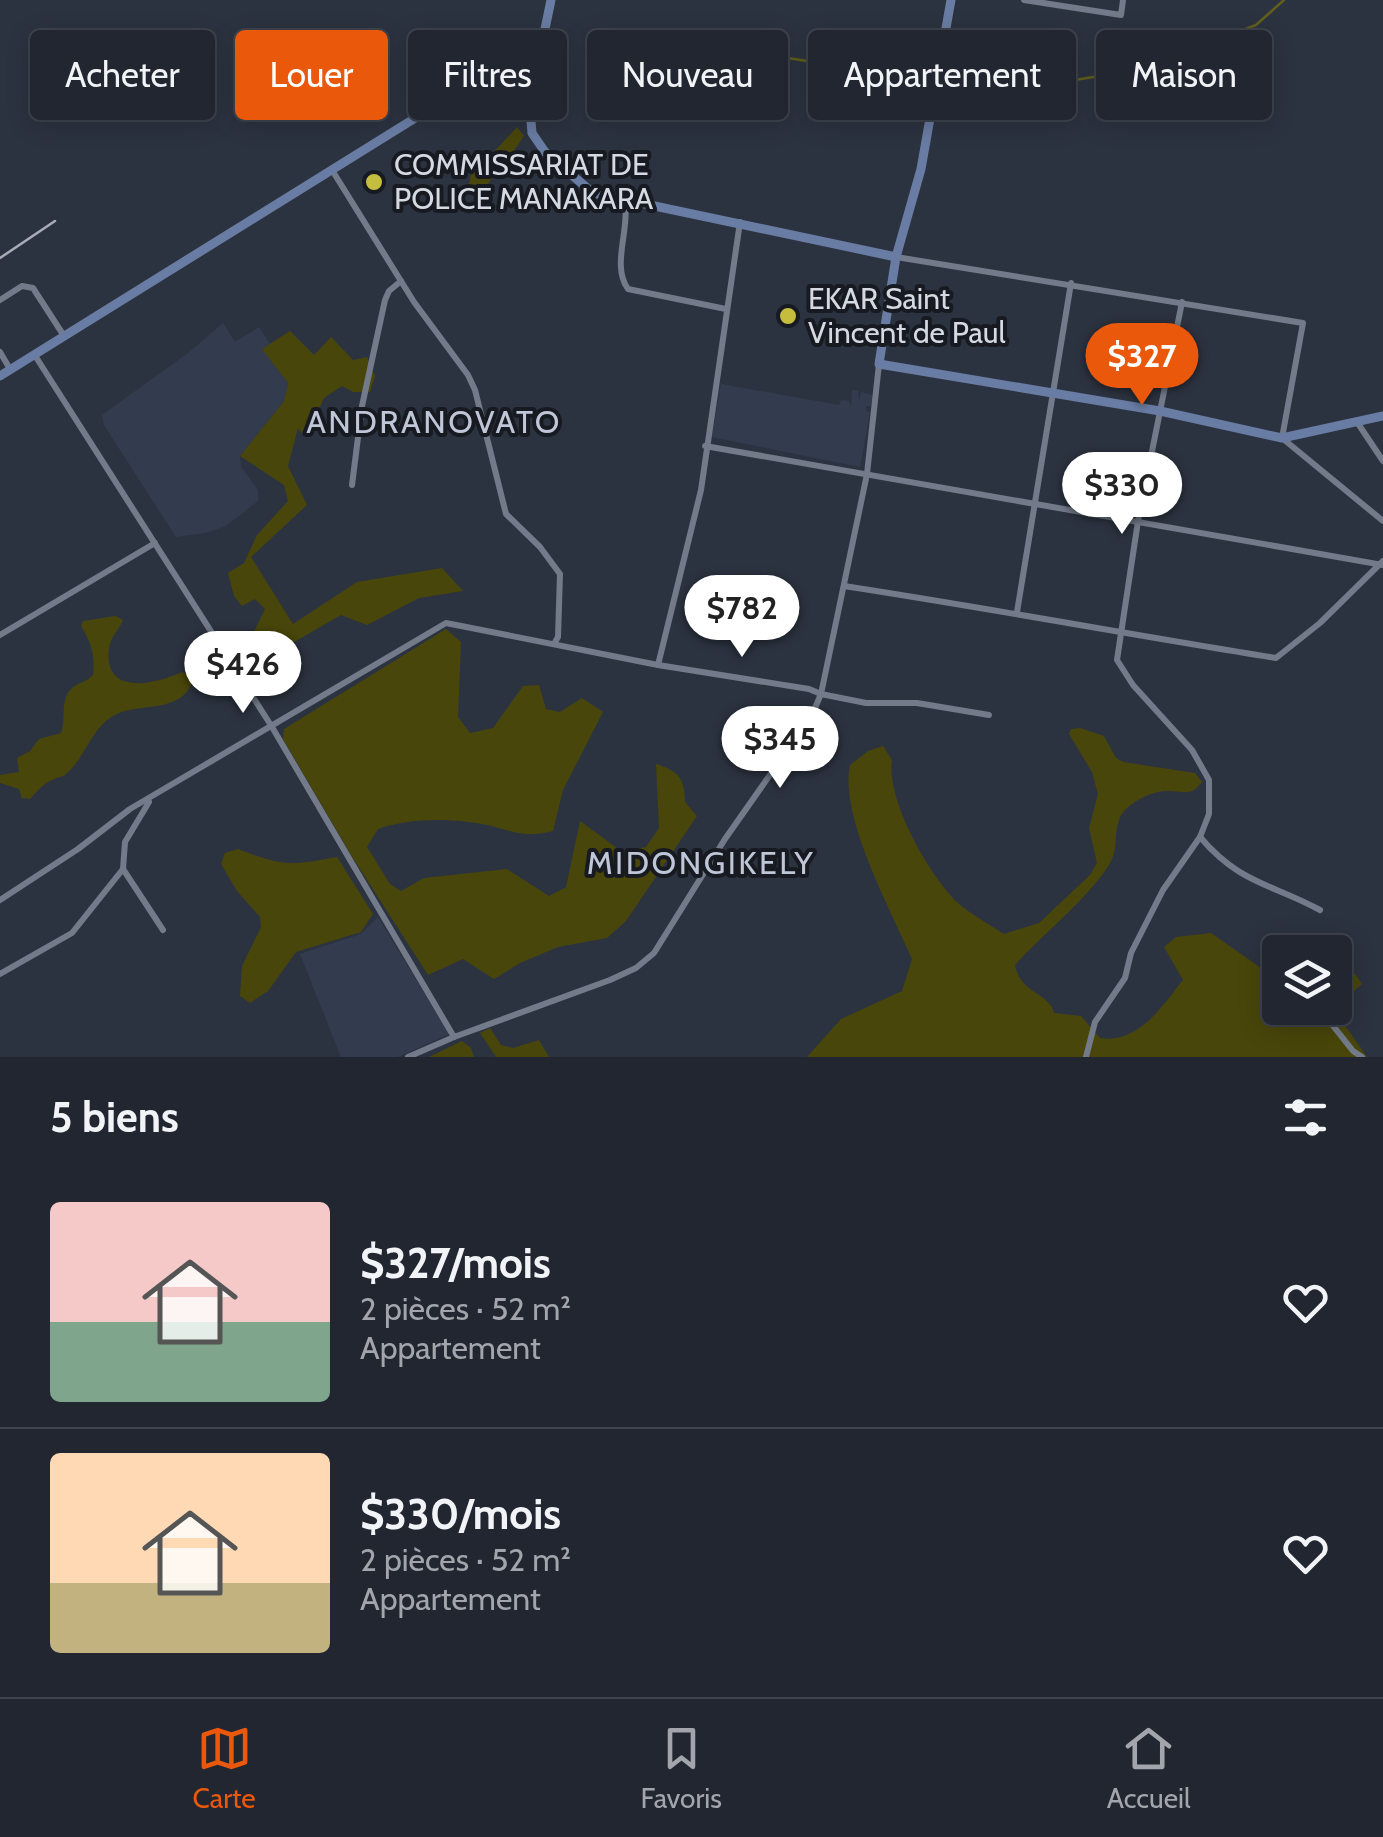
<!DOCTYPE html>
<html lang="fr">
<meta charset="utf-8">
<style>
:root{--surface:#212630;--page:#2d323c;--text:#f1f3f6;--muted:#a2a5ab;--line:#3e434c;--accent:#ea580c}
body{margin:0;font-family:Cabin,sans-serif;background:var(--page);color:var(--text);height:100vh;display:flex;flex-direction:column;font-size:38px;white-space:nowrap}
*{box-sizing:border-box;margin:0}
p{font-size:32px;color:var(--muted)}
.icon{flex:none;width:55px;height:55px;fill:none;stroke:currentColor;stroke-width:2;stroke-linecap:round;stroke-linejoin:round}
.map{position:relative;height:1057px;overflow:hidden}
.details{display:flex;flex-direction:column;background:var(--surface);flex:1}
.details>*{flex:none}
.hud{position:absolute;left:30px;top:30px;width:1325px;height:90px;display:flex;gap:20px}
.buttons{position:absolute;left:1262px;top:935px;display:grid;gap:20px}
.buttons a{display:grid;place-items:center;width:90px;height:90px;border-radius:10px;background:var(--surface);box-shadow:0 5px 25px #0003,0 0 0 2px var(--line);font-size:50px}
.price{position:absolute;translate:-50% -85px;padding:0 22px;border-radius:35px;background:#fff;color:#222;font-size:32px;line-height:65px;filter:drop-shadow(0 2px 5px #0008)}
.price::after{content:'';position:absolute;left:50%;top:60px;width:30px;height:22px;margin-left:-15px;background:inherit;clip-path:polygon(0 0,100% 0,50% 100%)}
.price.active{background:var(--accent);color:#fff}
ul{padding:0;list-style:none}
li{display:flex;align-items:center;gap:30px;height:250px;padding:0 50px}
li+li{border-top:2px solid var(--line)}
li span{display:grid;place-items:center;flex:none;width:280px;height:200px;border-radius:10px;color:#555}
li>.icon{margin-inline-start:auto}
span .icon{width:120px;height:120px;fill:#fffc;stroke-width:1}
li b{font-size:42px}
h2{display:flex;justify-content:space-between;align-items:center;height:120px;padding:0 50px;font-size:42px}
.pill{padding:0 35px;border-radius:10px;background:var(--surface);box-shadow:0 5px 25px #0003,0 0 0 2px var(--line);font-size:35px;line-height:90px}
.pill.active{background:var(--accent);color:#fff}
.dock{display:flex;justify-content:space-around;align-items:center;height:140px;border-top:2px solid var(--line);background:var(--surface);font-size:28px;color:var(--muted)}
.dock a{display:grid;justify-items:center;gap:5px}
.dock .active{color:var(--accent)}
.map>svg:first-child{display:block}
.built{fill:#333c4f}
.green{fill:#49460b}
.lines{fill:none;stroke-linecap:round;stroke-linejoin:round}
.stream{stroke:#625f1c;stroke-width:2.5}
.street{stroke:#737b8a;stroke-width:6}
.secondary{stroke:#697ca3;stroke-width:9}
.rail{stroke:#a7adb6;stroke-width:2.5}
.poi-dot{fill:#c4bd3e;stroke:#171a20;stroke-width:4}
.labels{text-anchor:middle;stroke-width:8;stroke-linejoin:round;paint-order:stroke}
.poi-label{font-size:30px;fill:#d5dae2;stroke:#171a20;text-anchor:start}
.neighbourhood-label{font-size:32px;letter-spacing:2.5px;fill:#bec6d7;stroke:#171a20}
</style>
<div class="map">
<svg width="1383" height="1057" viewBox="0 0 1383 1057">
<rect width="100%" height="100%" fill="#2c3340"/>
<g class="built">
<path d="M223 323 235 342 259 327 270 344 263 349 288 383 284 401 240 456 241 467 258 490V501L226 526 205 533 176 537 104 425 102 415 188 353Z"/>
<path d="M721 384 839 405 841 400 849 401 851 407 852 390 858 391 859 401 861 392 873 395 871 406H866V411L870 412 860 467 712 437Z"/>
<path d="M378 917 449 1034 398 1057H341L300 954 361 934Z"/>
</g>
<g class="green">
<path d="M517 127 524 136 513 152 506 154 479 199 467 192 472 170 489 157Z"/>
<path d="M290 331 314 355 331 337 353 360 367 357 375 376 370 392H353L342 386 324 398 314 420 318 428 305 437 298 428 288 466 307 505 251 557 293 624 357 582 442 568 463 591 419 598 367 625 341 615 270 656 243 654 265 609 255 599 242 606 234 596 228 573 244 563 257 535 288 501 284 485 240 456 284 401 288 383 262 349Z"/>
<path d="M115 616 123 620C119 630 110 637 109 649 103 697 156 684 182 672L194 677C184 716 138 701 113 716 91 729 86 756 68 772 62 778 61 776 54 779 44 783 37 791 30 799L22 798 19 789 0 783V775L19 772 17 758 30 751 39 739 61 733C66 720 60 700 71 689 78 682 86 683 93 675 95 655 92 644 81 626L83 621Z"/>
<path d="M446 629 461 642 458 717 470 733 493 728 523 686 539 685 546 709 560 712 582 698 603 712 563 790 553 831C519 839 514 830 482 824 449 818 408 818 378 829L367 847 390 884 401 891 424 878 507 869 549 896 566 887 580 821 621 851 646 847 659 828 656 764C678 771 685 778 685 802L697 816 626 921 607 938 558 947 520 963 494 979 463 959 428 975 351 855 283 739 284 729Z"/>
<path d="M1080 728 1104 736 1116 758 1123 762 1195 773 1202 782C1191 797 1183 791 1168 791 1155 790 1135 800 1126 809 1111 824 1120 844 1111 861 1096 891 1040 937 1015 965 1021 995 1049 992 1054 1013L1081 1016 1100 1038C1139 1044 1162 1006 1183 980L1164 947 1176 937 1211 933 1271 975 1280 971V1008L1335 1007 1353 1011 1344 1024 1367 1057H807L841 1019 902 991 912 959C891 910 839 816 850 765L868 751 883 746 892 760C886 800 929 875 957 902 970 914 989 924 1004 934L1039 923 1090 875 1097 863 1089 828 1098 794 1092 772 1069 734 1071 729Z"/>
<path d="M238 849C282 866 290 866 337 857L373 914 361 932 296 952 268 991 250 1003 240 996 242 966 261 927 260 917 237 891 221 864 225 853Z"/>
<path d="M1335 967 1343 974H1355L1362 984 1349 996 1335 997Z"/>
<path d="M490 1028 501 1045 513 1048 539 1040 549 1057H496L480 1033Z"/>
<path d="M462 1041 471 1048 474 1057H429Z"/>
</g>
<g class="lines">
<g class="stream">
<path d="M720 58C739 47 808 62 834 65 867 69 901 66 934 72"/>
<path d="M942 73 963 71 1032 77 1057 83 1105 75 1155 72 1210 43 1256 25 1284 0"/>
</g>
<g class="street">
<path d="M1024 0 1121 15 1123 0"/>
<path d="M332 170 414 302 468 375 475 390 506 514 540 547 560 574 558 637 554 644"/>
<path d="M625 202C630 229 611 266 628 289L726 309"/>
<path d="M740 222 701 490 658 665 809 689 821 694 867 474 879 364"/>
<path d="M896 257 1303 323 1282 438 1383 521"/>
<path d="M0 300 22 286 33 288 64 336"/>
<path d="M0 352 10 369"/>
<path d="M34 354 272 727 454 1037 610 980 636 968 654 953 725 839 812 715 821 694 866 703H917L989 715"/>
<path d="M1357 422 1383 461"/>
<path d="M705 446 1383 565"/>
<path d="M352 485 362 406 385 300 389 291 401 281"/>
<path d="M844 586C988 608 1132 635 1276 658L1320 623 1383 561"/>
<path d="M1017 612 1071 283"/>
<path d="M0 635 155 543"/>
<path d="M1200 837C1240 884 1270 883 1320 910"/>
<path d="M123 869 163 930"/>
<path d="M0 900 78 849 130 809 446 623 658 665"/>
<path d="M0 974 72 933 123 869 125 842 149 802"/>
<path d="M1319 1008 1353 1051 1362 1057"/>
<path d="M408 1057 454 1037"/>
<path d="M1086 1057 1095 1022 1125 978 1131 953 1163 890 1200 837 1209 814V780L1192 750 1133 685 1117 660 1138 521 1182 302"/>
</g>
<g class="secondary">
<path d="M951 0 921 169 896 257 879 364 1160 411 1282 438 1383 416"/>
<path d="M540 53 529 98 532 133 545 152 593 193 896 257"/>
<path d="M0 376 507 61 540 53 551 0"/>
</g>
<path class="rail" d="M0 258 55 221"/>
</g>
<g class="poi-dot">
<circle cx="374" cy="182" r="10"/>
<circle cx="788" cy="316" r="10"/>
</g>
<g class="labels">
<g class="poi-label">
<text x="394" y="175">COMMISSARIAT DE<tspan x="394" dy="34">POLICE MANAKARA</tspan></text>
<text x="808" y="309">EKAR Saint<tspan x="808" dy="34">Vincent de Paul</tspan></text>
</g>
<g class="neighbourhood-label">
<text x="434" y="433">ANDRANOVATO</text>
<text x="701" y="874">MIDONGIKELY</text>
</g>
</g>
</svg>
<div class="buttons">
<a><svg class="icon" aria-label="layers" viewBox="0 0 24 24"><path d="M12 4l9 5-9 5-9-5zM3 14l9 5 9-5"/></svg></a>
</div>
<b class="price active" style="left:1142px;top:408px">$327</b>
<b class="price" style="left:1122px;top:537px">$330</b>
<b class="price" style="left:742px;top:660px">$782</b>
<b class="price" style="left:243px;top:716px">$426</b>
<b class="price" style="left:780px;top:791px">$345</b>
<div class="hud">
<a class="pill">Acheter</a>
<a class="pill active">Louer</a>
<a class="pill">Filtres</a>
<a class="pill">Nouveau</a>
<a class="pill">Appartement</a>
<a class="pill">Maison</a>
</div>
</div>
<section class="details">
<h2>5 biens<svg class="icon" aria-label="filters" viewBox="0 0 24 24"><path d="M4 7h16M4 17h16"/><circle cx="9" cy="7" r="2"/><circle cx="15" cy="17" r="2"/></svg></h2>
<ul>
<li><span style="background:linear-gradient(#f6c9c9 60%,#7fa58c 0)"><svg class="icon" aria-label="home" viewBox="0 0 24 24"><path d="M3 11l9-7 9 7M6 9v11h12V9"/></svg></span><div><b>$327/mois</b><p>2 pièces · 52 m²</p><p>Appartement</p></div><svg class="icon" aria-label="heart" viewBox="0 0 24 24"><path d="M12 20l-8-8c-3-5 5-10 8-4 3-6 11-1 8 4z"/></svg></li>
<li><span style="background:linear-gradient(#ffd9b3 65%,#c2b280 0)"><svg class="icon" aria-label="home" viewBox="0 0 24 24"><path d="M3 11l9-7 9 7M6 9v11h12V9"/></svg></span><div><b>$330/mois</b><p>2 pièces · 52 m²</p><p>Appartement</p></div><svg class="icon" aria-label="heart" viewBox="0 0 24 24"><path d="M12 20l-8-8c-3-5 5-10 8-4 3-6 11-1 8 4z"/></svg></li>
</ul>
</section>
<nav class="dock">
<a class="active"><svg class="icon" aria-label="map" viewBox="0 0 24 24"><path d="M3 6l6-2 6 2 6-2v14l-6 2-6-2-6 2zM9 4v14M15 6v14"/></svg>Carte</a>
<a><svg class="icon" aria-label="saved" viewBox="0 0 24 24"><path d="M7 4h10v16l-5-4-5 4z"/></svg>Favoris</a>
<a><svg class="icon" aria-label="home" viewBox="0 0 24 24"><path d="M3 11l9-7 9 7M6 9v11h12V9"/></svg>Accueil</a>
</nav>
